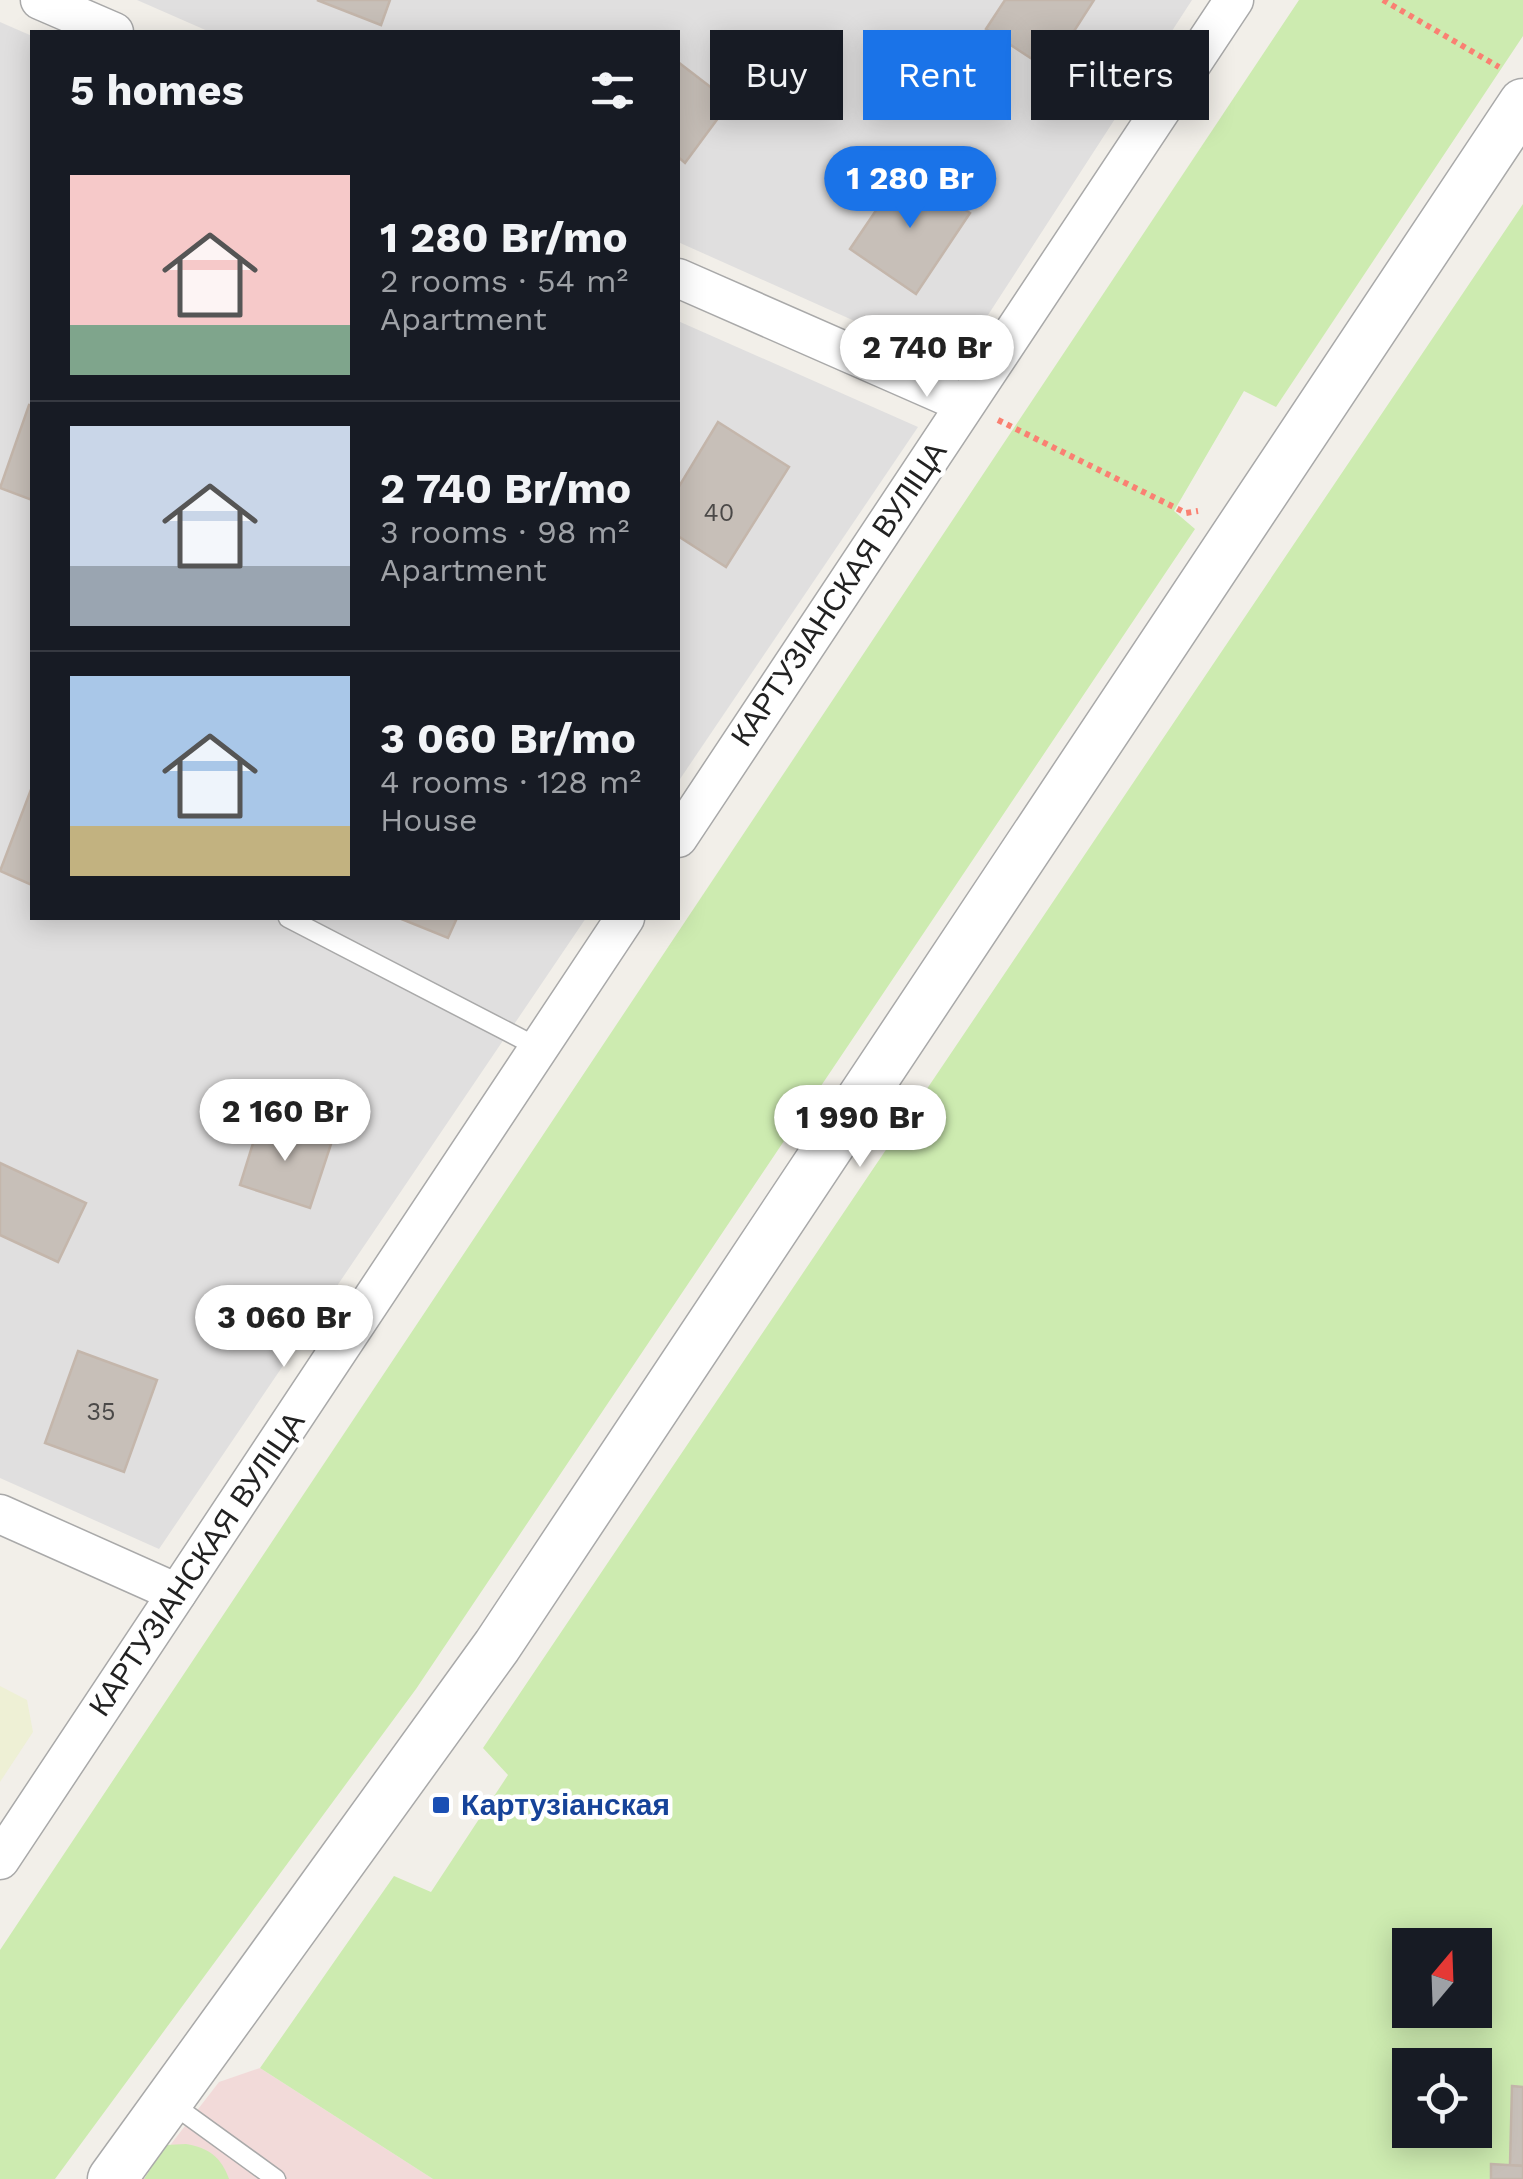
<!DOCTYPE html>
<meta charset="utf-8">
<style>
:root{--surface:#171b24;--page:#20242c;--text:#f1f3f6;--muted:#9ea1a6;--line:#363941;--accent:#1a73e8}
body{margin:0;font-family:"Work Sans",sans-serif;background:var(--page);color:var(--text);height:100vh;display:flex;flex-direction:column;font-size:38px;white-space:nowrap}
*{box-sizing:border-box;margin:0}
p{font-size:32px;color:var(--muted)}
.icon{flex:none;width:55px;height:55px;fill:none;stroke:currentColor;stroke-width:2;stroke-linecap:round;stroke-linejoin:round}
.map{position:relative;flex:1;overflow:hidden}
.sheet{position:absolute;left:30px;top:30px;width:650px;height:890px;display:flex;flex-direction:column;background:var(--surface);border-radius:0px;box-shadow:0 5px 25px #0003}
.sheet>*{flex:none}
.hud{position:absolute;left:710px;top:30px;width:662px;height:90px;display:flex;gap:20px}
.needle{width:65px;rotate:19deg}
.tools{position:absolute;left:1392px;top:1928px;display:grid;gap:20px}
.tools a{display:grid;place-items:center;width:100px;height:100px;border-radius:0px;background:var(--surface);box-shadow:0 5px 25px #0003;font-size:50px}
.price{position:absolute;translate:-50% -85px;padding:0 22px;border-radius:35px;background:#fff;color:#222;font-size:32px;line-height:65px;filter:drop-shadow(0 2px 5px #0008)}
.price::after{content:'';position:absolute;left:50%;top:60px;width:30px;height:22px;margin-left:-15px;background:inherit;clip-path:polygon(0 0,100% 0,50% 100%)}
.price.selected{background:var(--accent);color:#fff}
ul{padding:0;list-style:none}
li{display:flex;align-items:center;gap:30px;height:250px;padding:0 40px}
li+li{border-top:2px solid var(--line)}
li span{display:grid;place-items:center;flex:none;width:280px;height:200px;border-radius:0px;color:#555}
li>.icon{margin-inline-start:auto}
span .icon{width:120px;height:120px;fill:#fffc;stroke-width:1}
li b{font-size:42px}
h2{display:flex;justify-content:space-between;align-items:center;height:120px;padding:0 40px;font-size:42px}
.pill{padding:0 35px;border-radius:0px;background:var(--surface);box-shadow:0 5px 25px #0003;font-size:35px;line-height:90px}
.pill.selected{background:var(--accent);color:#fff}
.map>svg:first-child{display:block}
.residential{fill:#e0dfdf}
.commercial{fill:#f2dad9}
.farmland{fill:#eef0d5}
.grass{fill:#cdebb0;fill-rule:evenodd}
.building{fill:#c7bfb8;stroke:#c4b6ab;stroke-width:2.5}
.lines{fill:none;stroke-linecap:round;stroke-linejoin:round}
.service-casing{stroke:#a9a9a9;stroke-width:21}
.minor-casing{stroke:#a9a9a9;stroke-width:41}
.tertiary-casing{stroke:#a9a9a9;stroke-width:51}
.path{stroke:#fa8072;stroke-width:6;stroke-dasharray:5 5;stroke-linecap:butt}
.service{stroke:#fff;stroke-width:18}
.minor{stroke:#fff;stroke-width:38}
.tertiary{stroke:#fff;stroke-width:48}
.transit-dot{fill:#1a4fb4;stroke:#fff;stroke-width:4}
.labels{text-anchor:middle;stroke-width:9;stroke-linejoin:round;paint-order:stroke}
.number-label{font-size:25px;fill:#4b4948}
.street-label{font-size:30px;fill:#222;stroke:#fff}
.transit-label{font-size:30px;font-weight:bold;fill:#164399;stroke:#fff;text-anchor:start}
</style>
<div class="map">
<svg width="1523" height="2179" viewBox="0 0 1523 2179">
<rect width="100%" height="100%" fill="#f2efe9"/>
<g class="residential">
<path d="M137 0H1192L955 366 678 242V32H210Z"/>
<path d="M0 22 32 36V918H586L159 1549 0 1478Z"/>
<path d="M678 321 918 427 678 782Z"/>
</g>
<path class="commercial" d="M260 2068 433 2179H144L219 2082Z"/>
<path class="farmland" d="M0 1686 27 1700 33 1732 0 1782Z"/>
<g class="grass">
<path d="M1299 0H1523V36L1276 407 1244 391 1174 511 1195 529 416 1689 55 2179H0V1950Z"/>
<path d="M1523 204V2087H1512L1510 2165H1492L1491 2179H433L260 2068 394 1876 431 1892 508 1775 483 1748ZM1410 1945H1475V2010H1410ZM1410 2065H1475V2130H1410Z"/>
<path d="M186 2144C209 2148 221 2157 229 2179H144L166 2145Z"/>
</g>
<g class="building">
<path d="M317 0H390L381 25Z"/>
<path d="M1005 0H1094L1049 70 986 29Z"/>
<path d="M678 62 730 102 685 163 678 157Z"/>
<path d="M904 169 970 213 916 294 850 249Z"/>
<path d="M29 405 32 406V500L0 488Z"/>
<path d="M718 422 789 467 726 567 678 536V488Z"/>
<path d="M32 787V885L0 871Z"/>
<path d="M399 918H457L448 938Z"/>
<path d="M260 1121 331 1144 310 1208 240 1185Z"/>
<path d="M0 1163 86 1203 58 1262 0 1235Z"/>
<path d="M78 1351 157 1380 124 1472 45 1443Z"/>
<path d="M1512 2086 1523 2087V2166L1510 2165Z"/>
<path d="M1491 2164 1523 2166V2179H1491Z"/>
</g>
<g class="lines">
<g class="service-casing">
<g id="service">
<path d="M288 918 539 1048"/>
<path d="M171 2103 276 2179"/>
</g>
</g>
<g class="minor-casing">
<g id="minor">
<path d="M40 0 114 32"/>
<path d="M678 278 965 404"/>
<path d="M678 838 1234 0"/>
<path d="M0 1514 177 1593"/>
<path d="M0 1860 625 918"/>
</g>
</g>
<g class="tertiary-casing">
<path id="tertiary" d="M112 2179 497 1646 1523 103"/>
</g>
<g class="path">
<path d="M1383 0 1499 67"/>
<path d="M998 420 1186 513 1198 511"/>
</g>
<use href="#service" class="service"/>
<use href="#minor" class="minor"/>
<use href="#tertiary" class="tertiary"/>
</g>
<rect class="transit-dot" x="431" y="1795" width="20" height="20" rx="5"/>
<g class="labels">
<g class="number-label">
<text x="719" y="521">40</text>
<text x="101" y="1420">35</text>
</g>
<g class="street-label">
<text transform="translate(839 594) rotate(-56)" y="10">КАРТУЗІАНСКАЯ ВУЛІЦА</text>
<text transform="translate(197 1564) rotate(-56)" y="10">КАРТУЗІАНСКАЯ ВУЛІЦА</text>
</g>
<g class="transit-label">
<text x="461" y="1815">Картузіанская</text>
</g>
</g>
</svg>
<div class="tools">
<a><svg class="needle" viewBox="-14 -14 28 28"><path d="M0-13l5 13h-10z" fill="#e53935"/><path d="M0 13l5-13h-10z" fill="#9ea1a6"/></svg></a>
<a><svg class="icon" aria-label="locate" viewBox="0 0 24 24"><circle cx="12" cy="12" r="6"/><path d="M12 2v4M12 18v4M2 12h4M18 12h4"/></svg></a>
</div>
<b class="price selected" style="left:910px;top:231px">1 280 Br</b>
<b class="price" style="left:927px;top:400px">2 740 Br</b>
<b class="price" style="left:285px;top:1164px">2 160 Br</b>
<b class="price" style="left:860px;top:1170px">1 990 Br</b>
<b class="price" style="left:284px;top:1370px">3 060 Br</b>
<div class="hud">
<a class="pill">Buy</a>
<a class="pill selected">Rent</a>
<a class="pill">Filters</a>
</div>
<section class="sheet">
<h2>5 homes<svg class="icon" aria-label="filters" viewBox="0 0 24 24"><path d="M4 7h16M4 17h16"/><circle cx="9" cy="7" r="2"/><circle cx="15" cy="17" r="2"/></svg></h2>
<ul>
<li><span style="background:linear-gradient(#f6c9c9 75%,#7fa58c 0)"><svg class="icon" aria-label="home" viewBox="0 0 24 24"><path d="M3 11l9-7 9 7M6 9v11h12V9"/></svg></span><div><b>1 280 Br/mo</b><p>2 rooms · 54 m²</p><p>Apartment</p></div></li>
<li><span style="background:linear-gradient(#c9d6e8 70%,#9aa5b1 0)"><svg class="icon" aria-label="home" viewBox="0 0 24 24"><path d="M3 11l9-7 9 7M6 9v11h12V9"/></svg></span><div><b>2 740 Br/mo</b><p>3 rooms · 98 m²</p><p>Apartment</p></div></li>
<li><span style="background:linear-gradient(#a9c7e8 75%,#c2b280 0)"><svg class="icon" aria-label="home" viewBox="0 0 24 24"><path d="M3 11l9-7 9 7M6 9v11h12V9"/></svg></span><div><b>3 060 Br/mo</b><p>4 rooms · 128 m²</p><p>House</p></div></li>
</ul>
</section>
</div>
